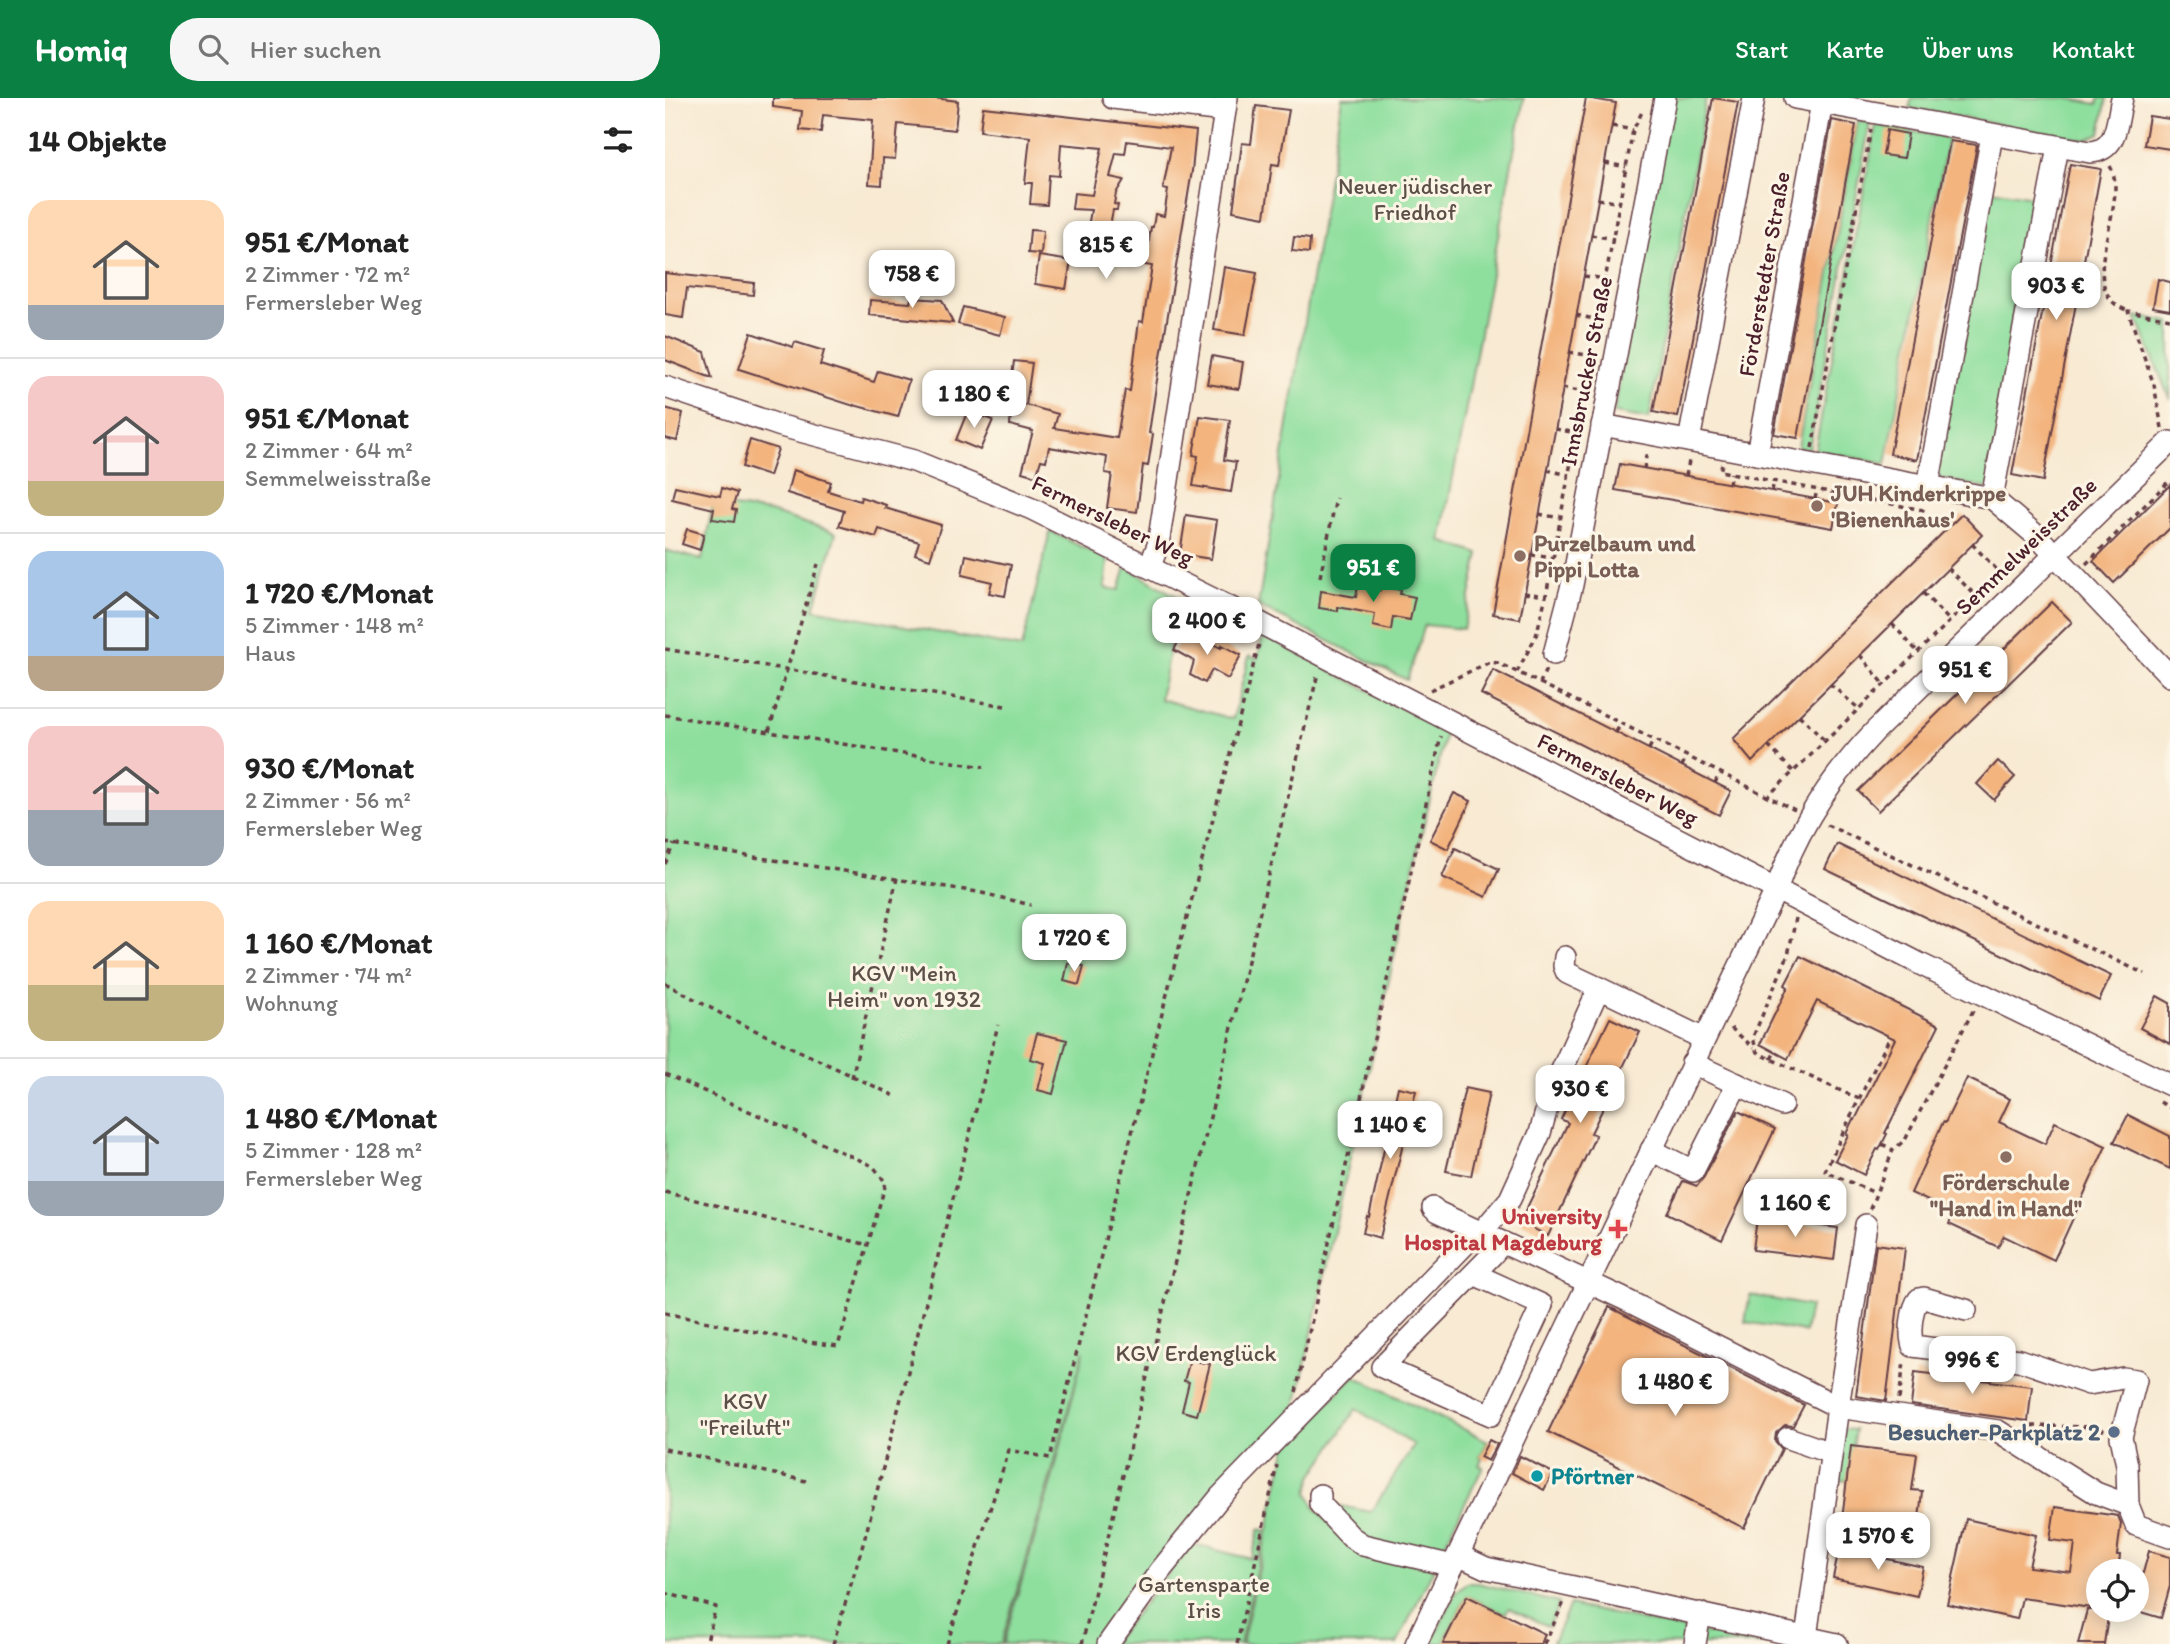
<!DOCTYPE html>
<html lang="de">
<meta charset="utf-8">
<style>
:root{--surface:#fff;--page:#f6f6f6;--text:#222;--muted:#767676;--line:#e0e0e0;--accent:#0b8043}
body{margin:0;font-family:Itim,sans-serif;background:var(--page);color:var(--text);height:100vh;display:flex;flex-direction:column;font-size:26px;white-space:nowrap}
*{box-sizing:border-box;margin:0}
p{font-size:23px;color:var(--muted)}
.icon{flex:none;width:38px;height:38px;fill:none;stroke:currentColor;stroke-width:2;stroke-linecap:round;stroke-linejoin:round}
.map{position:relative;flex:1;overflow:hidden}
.side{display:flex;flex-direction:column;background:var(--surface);width:665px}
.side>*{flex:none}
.buttons{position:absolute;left:1421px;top:1461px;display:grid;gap:14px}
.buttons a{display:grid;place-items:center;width:63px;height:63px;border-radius:50%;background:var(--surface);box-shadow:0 4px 18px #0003;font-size:35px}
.price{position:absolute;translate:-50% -60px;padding:0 16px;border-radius:14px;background:#fff;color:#222;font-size:23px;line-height:46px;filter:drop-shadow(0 2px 4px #0008)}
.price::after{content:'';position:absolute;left:50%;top:42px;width:21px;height:16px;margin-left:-10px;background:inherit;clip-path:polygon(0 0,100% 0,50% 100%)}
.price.active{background:var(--accent);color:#fff}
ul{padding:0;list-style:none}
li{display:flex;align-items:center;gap:21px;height:175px;padding:0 28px}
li+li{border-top:2px solid var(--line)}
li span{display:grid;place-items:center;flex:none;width:196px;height:140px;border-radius:21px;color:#555}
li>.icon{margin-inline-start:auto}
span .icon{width:84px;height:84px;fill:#fffc;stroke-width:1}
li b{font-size:30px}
h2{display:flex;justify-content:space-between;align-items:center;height:84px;padding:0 28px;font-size:30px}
header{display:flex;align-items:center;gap:42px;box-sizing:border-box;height:98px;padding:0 35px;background:var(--accent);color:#fff}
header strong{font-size:33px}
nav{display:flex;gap:38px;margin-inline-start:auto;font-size:24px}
.search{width:490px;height:63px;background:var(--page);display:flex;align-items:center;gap:18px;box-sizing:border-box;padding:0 24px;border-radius:28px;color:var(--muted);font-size:26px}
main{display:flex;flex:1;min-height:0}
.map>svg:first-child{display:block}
.green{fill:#8edf9e;stroke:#6c7f64;stroke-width:2}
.building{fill:#f3b47e}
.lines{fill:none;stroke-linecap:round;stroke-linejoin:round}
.minor-casing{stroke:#643d44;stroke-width:24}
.path{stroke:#643d44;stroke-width:3.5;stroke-dasharray:5 5;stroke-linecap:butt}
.minor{stroke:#fff;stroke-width:21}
.education-dot{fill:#8d6e63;stroke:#fcf5e5;stroke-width:2.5}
.health-dot{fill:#e0444e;stroke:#fcf5e5;stroke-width:2.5}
.service-dot{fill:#5c6f8a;stroke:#fcf5e5;stroke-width:2.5}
.culture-dot{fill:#0f9aa8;stroke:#fcf5e5;stroke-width:2.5}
.labels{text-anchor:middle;stroke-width:6;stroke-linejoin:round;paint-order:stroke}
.park-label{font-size:23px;fill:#5b4f48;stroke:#fcf5e5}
.street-label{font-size:23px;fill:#4a1f2b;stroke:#fcf5e5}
.education-label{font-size:23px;font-weight:bold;fill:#785e54;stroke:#fcf5e5;text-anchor:start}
.health-label{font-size:23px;font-weight:bold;fill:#be3a42;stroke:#fcf5e5;text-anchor:end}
.service-label{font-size:23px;font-weight:bold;fill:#4e5e75;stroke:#fcf5e5;text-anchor:end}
.culture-label{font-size:23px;font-weight:bold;fill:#0d838f;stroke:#fcf5e5;text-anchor:start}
</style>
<header>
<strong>Homiq</strong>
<div class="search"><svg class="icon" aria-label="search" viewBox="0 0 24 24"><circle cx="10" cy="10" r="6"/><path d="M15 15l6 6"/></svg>Hier suchen</div>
<nav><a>Start</a><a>Karte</a><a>Über uns</a><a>Kontakt</a></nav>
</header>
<main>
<section class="side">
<h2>14 Objekte<svg class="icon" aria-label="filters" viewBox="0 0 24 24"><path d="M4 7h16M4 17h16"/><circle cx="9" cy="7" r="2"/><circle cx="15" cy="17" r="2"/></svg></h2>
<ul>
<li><span style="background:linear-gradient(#ffd9b3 75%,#9aa5b1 0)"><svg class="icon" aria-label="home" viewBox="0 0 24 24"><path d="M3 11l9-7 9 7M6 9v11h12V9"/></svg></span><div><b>951 €/Monat</b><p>2 Zimmer · 72 m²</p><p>Fermersleber Weg</p></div></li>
<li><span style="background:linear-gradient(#f6c9c9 75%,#c2b280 0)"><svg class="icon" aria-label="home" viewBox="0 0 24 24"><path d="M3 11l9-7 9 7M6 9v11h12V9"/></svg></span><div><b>951 €/Monat</b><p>2 Zimmer · 64 m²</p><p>Semmelweisstraße</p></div></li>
<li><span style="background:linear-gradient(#a9c7e8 75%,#b9a48a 0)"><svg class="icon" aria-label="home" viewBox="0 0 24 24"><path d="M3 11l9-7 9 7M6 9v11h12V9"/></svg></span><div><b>1 720 €/Monat</b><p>5 Zimmer · 148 m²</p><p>Haus</p></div></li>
<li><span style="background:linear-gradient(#f6c9c9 60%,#9aa5b1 0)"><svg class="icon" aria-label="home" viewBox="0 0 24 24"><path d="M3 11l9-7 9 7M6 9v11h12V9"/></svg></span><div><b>930 €/Monat</b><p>2 Zimmer · 56 m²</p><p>Fermersleber Weg</p></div></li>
<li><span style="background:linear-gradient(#ffd9b3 60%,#c2b280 0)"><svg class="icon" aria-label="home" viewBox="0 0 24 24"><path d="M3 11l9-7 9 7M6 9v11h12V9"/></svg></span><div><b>1 160 €/Monat</b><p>2 Zimmer · 74 m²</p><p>Wohnung</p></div></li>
<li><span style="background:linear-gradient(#c9d6e8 75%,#9aa5b1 0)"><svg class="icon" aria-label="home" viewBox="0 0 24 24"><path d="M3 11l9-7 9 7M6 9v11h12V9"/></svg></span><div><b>1 480 €/Monat</b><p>5 Zimmer · 128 m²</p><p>Fermersleber Weg</p></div></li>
</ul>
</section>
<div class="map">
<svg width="1505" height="1546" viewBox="0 0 1505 1546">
<rect width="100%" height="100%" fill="#fcf5e5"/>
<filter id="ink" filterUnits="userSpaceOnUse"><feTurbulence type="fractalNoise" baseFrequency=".0143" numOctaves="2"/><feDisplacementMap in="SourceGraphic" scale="14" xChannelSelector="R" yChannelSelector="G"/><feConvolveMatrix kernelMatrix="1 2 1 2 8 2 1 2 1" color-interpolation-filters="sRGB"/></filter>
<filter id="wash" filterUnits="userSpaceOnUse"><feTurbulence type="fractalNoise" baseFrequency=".00686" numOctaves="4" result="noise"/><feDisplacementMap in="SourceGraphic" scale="28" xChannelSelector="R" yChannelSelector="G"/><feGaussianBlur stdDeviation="1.57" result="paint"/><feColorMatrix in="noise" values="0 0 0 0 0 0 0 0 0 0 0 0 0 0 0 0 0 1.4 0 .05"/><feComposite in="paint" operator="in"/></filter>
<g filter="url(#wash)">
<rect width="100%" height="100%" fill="#f8ead3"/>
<g class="green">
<path d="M677 0H859L776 443 814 456 798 531 760 527 742 582 593 508Z"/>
<path d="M1005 0H1041L984 321 949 315Z"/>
<path d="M1246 0H1401L1432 6 1434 0H1442L1435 35 1421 42 1245 10Z"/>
<path d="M1193 23 1205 25 1144 351 1133 349Z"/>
<path d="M1211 27 1283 40 1221 366 1150 352Z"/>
<path d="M1321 91 1379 101 1325 391 1268 379Z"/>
<path d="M1471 218 1505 224V302Z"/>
<path d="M48 406 105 414 171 435 149 511 357 550 385 433 443 462 440 490 454 492 461 469 514 500 495 601 568 621 584 558 592 561 598 537 781 633 742 799 631 1308 511 1441 433 1546H338L390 1371 419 1252 388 1370 336 1546H0V452L37 462Z"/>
<path d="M1085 1197 1145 1208 1140 1234 1080 1224Z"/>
<path d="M689 1278 823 1343 815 1359 817 1361 814 1367 818 1369 773 1460 701 1443 683 1430 660 1405 706 1414 749 1347 691 1311 647 1379 643 1395 650 1410 686 1447 709 1457 769 1470 732 1546H577L622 1347Z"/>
<path d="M1177 1331 1190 1332 1182 1383 1173 1382Z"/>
<path d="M594 1431 600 1432 575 1546H446L527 1446 587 1461Z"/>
<path d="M802 1485H813L894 1505 884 1529 844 1510 840 1516 802 1498 778 1546H766L791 1494Z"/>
<path d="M905 1507 1043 1536 1049 1534 1105 1546H887Z"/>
</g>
<g id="blocks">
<g class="building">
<path d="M108 0H268L293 3 290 32 233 26 230 61 218 60 217 87 204 86 208 22 158 17 156 34 135 32 137 13 108 9Z"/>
<path d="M921 0 951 5 855 521 828 516Z"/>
<path d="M1048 0 1073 4 1013 319 988 314Z"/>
<path d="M591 8 624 12 614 67 607 66 600 119 568 113 577 45 586 46Z"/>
<path d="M318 9 531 33 527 73 491 288 484 335 488 336 483 368 478 367 472 414 442 410 447 376 440 375 442 359 384 349 381 363 376 362 371 378 357 374 368 333 345 327 349 278H347L349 263 367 265 361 307 393 316 389 330 452 340 460 292 465 293 474 223 478 224 487 168 480 167 486 129H488L490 116 499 118 503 92 498 91 506 49 462 43 460 56 451 55 445 79 459 82 451 95 449 106 453 107 452 112H448L444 132 447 133 445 145 432 143 433 137 422 135 426 112 407 111 409 95 427 97 437 50 396 46 394 78 384 77 382 107 365 106 367 85H360L365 39 315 33Z"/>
<path d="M1484 18 1505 21V51L1479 47Z"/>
<path d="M1167 22 1191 27 1133 340 1109 336Z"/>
<path d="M1222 32 1243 36 1239 60 1218 57Z"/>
<path d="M1285 43 1312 47 1252 362 1225 356Z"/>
<path d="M1405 66 1436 71 1378 383 1347 377Z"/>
<path d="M365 132 378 133 376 156 363 155Z"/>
<path d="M629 139 645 141 644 155 627 153Z"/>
<path d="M374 158 406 163 401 191 370 186Z"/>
<path d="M559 169 592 175 580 237 549 232Z"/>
<path d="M0 175 89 185 88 197 22 190 18 220 0 217Z"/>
<path d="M1493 181 1505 184V212L1488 209Z"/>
<path d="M246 200 277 202 288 225 204 217 205 202 245 205Z"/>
<path d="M298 209 340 219 335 237 293 226Z"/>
<path d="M86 235 128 249 130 244 159 253 155 267 209 284 213 273 244 282 233 319 189 307V308L74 271Z"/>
<path d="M0 238 40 254 47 280 0 262Z"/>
<path d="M547 258 578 264 574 291 542 286Z"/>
<path d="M274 291 295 298 290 312 269 304Z"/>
<path d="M0 310 18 315 12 343 0 340Z"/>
<path d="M303 312 328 322 315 352 291 342Z"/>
<path d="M535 318 565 322 559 362 571 364 566 394 528 388 533 358 528 357Z"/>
<path d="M85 342 113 351 104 378 77 369Z"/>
<path d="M955 366 1173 405 1168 430 950 392Z"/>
<path d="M128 372 166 384 163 393 195 403 196 399 221 407 220 410 276 427 265 461 250 456 254 444 214 431 211 439 174 428 179 413 122 395Z"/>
<path d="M1505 387V430L1449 485 1428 463Z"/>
<path d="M10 388 55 398 57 390 72 395 67 411 71 412 69 424 47 421 49 411 7 401Z"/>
<path d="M1297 416 1317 437 1087 664 1068 641Z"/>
<path d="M521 417 552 422 546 461 515 456Z"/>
<path d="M22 431 39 436 35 452 17 446Z"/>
<path d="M301 457 346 467 340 498 324 495 327 484 297 477Z"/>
<path d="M693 488 715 492V488L736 492 735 496 750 499 745 522 728 519 726 532 708 528 710 516 673 509V513L654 510 656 493 691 499Z"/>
<path d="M1387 504 1407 524 1213 713 1193 693Z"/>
<path d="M520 531 556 550 557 547 576 557 563 581 547 572 540 585 525 577 529 563 509 552Z"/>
<path d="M828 572 1066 693 1054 717 816 596Z"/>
<path d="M1333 663 1350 679 1329 702 1312 686Z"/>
<path d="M789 695 806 703 783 751 765 742Z"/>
<path d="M1172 746 1446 878 1434 903 1160 771Z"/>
<path d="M790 750 834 771 821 799 777 779Z"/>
<path d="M1135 858 1274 927 1220 1035 1222 1036 1214 1052 1212 1051 1199 1077 1170 1062 1183 1037 1181 1036 1188 1021 1190 1022 1230 941 1152 903 1123 961 1095 946 1123 889 1120 887Z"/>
<path d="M403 865 419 868 414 887 399 883Z"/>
<path d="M1492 898 1505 905V946L1475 930Z"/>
<path d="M945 920 975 934 926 1035 931 1037 883 1138 855 1124 903 1025 896 1021Z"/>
<path d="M372 935 402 942 388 996 373 992 380 965 365 961Z"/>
<path d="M1302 980 1345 1001 1334 1024 1380 1046 1390 1024 1441 1048 1389 1162 1339 1138 1333 1149 1284 1126 1289 1115 1246 1095 1278 1024 1280 1025Z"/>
<path d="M733 989 751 993 715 1140 698 1135 702 1118 704 1119Z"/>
<path d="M800 990 824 995 806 1078 781 1073Z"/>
<path d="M1073 1013 1110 1031 1057 1142 1002 1115 1018 1083 1032 1088 1039 1079Z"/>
<path d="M1463 1017 1505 1038V1071L1449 1044Z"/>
<path d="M1092 1120 1173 1130 1169 1162 1088 1152Z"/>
<path d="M1211 1146 1240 1150 1221 1303 1191 1298Z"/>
<path d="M944 1209 1139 1307 1128 1328 1120 1327 1111 1335 1110 1343 1117 1351 1079 1430 883 1334Z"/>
<path d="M525 1262 545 1266 532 1317 517 1313 524 1284 519 1283Z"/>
<path d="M1250 1274 1367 1288 1363 1323 1246 1307Z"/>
<path d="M824 1342 832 1346 823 1363 815 1359Z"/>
<path d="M1186 1348 1252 1356 1247 1392 1257 1393 1252 1440 1176 1430Z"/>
<path d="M855 1358 888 1375 879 1392 847 1375Z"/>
<path d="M1390 1409 1453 1418 1456 1425 1452 1457H1455L1453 1474H1433V1511L1357 1500 1352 1521 1282 1506 1301 1421 1371 1437 1364 1469 1406 1474 1410 1445 1385 1442Z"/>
<path d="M1174 1450 1258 1469 1252 1498 1168 1480Z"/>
<path d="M1484 1453 1505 1459V1488L1496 1520 1472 1513V1497Z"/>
<path d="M802 1498 880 1536 876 1546H778Z"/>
<path d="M1422 1512H1444L1439 1546H1413Z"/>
</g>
</g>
</g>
<g filter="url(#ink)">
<use href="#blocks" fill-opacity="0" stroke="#643d44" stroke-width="2"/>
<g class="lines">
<g class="minor-casing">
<g id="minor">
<path d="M448 0 559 13"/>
<path d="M1130 0 1425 54C1453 53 1452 22 1457 0"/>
<path d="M0 289 116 328 249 363 367 411 570 512 1255 866 1505 987"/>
<path d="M937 327 1327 400 1373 439 1505 578"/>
<path d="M1024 343 1089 0"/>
<path d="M1092 356 1157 5"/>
<path d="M1263 388 1327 37"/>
<path d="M1327 400 1393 49"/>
<path d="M485 468 493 447 562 0"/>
<path d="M889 556 907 487 1000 0"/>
<path d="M900 859 899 868 902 875 934 890"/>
<path d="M1027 965 1117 1007"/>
<path d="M986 1052 1028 1073 1072 986"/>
<path d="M768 1110 772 1114 957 1200 1173 1309 1333 1333 1431 1395 1463 1407"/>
<path d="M815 1136 845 1101 875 1035 886 996 934 890 1039 941"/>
<path d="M809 1176 877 1207 826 1317 717 1269 827 1157 836 1146"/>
<path d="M1301 1212 1259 1200 1254 1201C1246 1211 1244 1236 1248 1248L1354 1262 1424 1286 1458 1280 1471 1282 1456 1339 1462 1367 1463 1407 1471 1427 1505 1439"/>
<path d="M1123 1340 1166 1355"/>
<path d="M655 1397V1406L686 1439 698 1447 788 1468"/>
<path d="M1141 1539 1173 1309 1201 1127"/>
<path d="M443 1546 495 1473 555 1399 812 1134"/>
<path d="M751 1546 793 1457"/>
<path d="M1030 1546 1035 1515"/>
<path d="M1172 1546 821 1470 793 1457 1111 792C1132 731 1165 680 1210 633L1505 344"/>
</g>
</g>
<g class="path">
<path d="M947 28 968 32"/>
<path d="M940 65 961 69"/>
<path d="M1445 68C1465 104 1416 173 1449 205 1452 208 1459 211 1463 213"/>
<path d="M933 101 955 105"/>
<path d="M926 137 949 141"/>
<path d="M919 178 941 181"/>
<path d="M911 217 933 222"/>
<path d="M904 254 927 258"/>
<path d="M897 290 920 294"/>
<path d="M1497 330 1489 287 1463 213 1505 221"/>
<path d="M890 331 912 335"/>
<path d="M1147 350 1206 31"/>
<path d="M1057 366 1055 373 1258 412 1259 407"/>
<path d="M979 371 982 352"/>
<path d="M882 372 904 377"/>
<path d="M1021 378 1024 363"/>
<path d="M1064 386 1066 375"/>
<path d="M1107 393 1109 383"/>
<path d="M1150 401 1152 391"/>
<path d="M874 416 895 420"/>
<path d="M1307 446 1335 475"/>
<path d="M866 457 889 460"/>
<path d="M1421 466 1505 382"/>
<path d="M1283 470 1311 498"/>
<path d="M655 479 671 400"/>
<path d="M859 495 881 498"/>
<path d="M1258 495 1285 523"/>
<path d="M1227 526 1253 554"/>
<path d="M0 551 340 608"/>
<path d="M1195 557 1219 586"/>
<path d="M852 574 871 538 881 498 968 32 978 12"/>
<path d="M875 585 1130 712"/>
<path d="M1165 586 1193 610"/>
<path d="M765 592 825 564 833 565 875 585 881 571"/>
<path d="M0 617 319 669"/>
<path d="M1134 617 1160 643"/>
<path d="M104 633 153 466"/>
<path d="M951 634 956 626"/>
<path d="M1103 648 1128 673"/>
<path d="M984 651 988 643"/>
<path d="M1017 668 1021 659"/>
<path d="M1050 685 1054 676"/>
<path d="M1101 700 1360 451"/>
<path d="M1162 727 1480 876"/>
<path d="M0 745 313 794 366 807"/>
<path d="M0 766 9 746"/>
<path d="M1131 820 1123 857 1088 939 1091 952 1095 956 1194 1001 1160 1073 1210 1095"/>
<path d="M0 885 64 920 230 998"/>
<path d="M1066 930 1089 950"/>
<path d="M1106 961 1110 954"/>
<path d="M0 976 208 1068 221 1085 173 1248 130 1242 0 1215"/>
<path d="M187 980 232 780"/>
<path d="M1194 1001 1225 939"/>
<path d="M1495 1004 1505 1010"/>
<path d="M1217 1046 1228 1052"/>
<path d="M0 1094 203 1147"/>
<path d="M1205 1111 1228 1052 1240 1042 1309 911"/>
<path d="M631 1294 776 638"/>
<path d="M1234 1301 1239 1264"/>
<path d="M1367 1328 1434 1329 1439 1333"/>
<path d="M0 1351 141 1383"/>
<path d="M0 1495 51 1509 41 1546"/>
<path d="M168 1546 199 1443 333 927"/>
<path d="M282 1546 344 1352 385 1360 505 884 594 546"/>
<path d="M417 1546 653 575"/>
<path d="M572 1546 612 1367"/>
<path d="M879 1546 899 1504"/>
</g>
<use href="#minor" class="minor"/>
</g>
</g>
<g class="education-dot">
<circle cx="1152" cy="408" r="7"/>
<circle cx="855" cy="458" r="7"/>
<circle cx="1341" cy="1059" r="7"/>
</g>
<path class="health-dot" d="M949.5 1120.5h7v7h7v7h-7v7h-7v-7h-7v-7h7z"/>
<circle class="service-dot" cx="1449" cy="1334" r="7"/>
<circle class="culture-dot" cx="872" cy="1378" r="7"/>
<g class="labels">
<g class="park-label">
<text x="750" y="96">Neuer jüdischer<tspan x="750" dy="26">Friedhof</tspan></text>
<text x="239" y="883">KGV "Mein<tspan x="239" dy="26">Heim" von 1932</tspan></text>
<text x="531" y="1263">KGV Erdenglück</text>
<text x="80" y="1311">KGV<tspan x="80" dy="26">"Freiluft"</tspan></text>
<text x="539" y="1494">Gartensparte<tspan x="539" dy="26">Iris</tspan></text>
</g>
<g class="street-label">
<text transform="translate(1099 176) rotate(-80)" y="8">Förderstedter Straße</text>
<text transform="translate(921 273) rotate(-79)" y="8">Innsbrucker Straße</text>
<text transform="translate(448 422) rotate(26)" y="8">Fermersleber Weg</text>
<text transform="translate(1361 448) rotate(-44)" y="8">Semmelweisstraße</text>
<text transform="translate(953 681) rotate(27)" y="8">Fermersleber Weg</text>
</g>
<g class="education-label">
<text x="1166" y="403">JUH Kinderkrippe<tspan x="1166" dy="26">'Bienenhaus'</tspan></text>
<text x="869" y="453">Purzelbaum und<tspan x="869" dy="26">Pippi Lotta</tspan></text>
<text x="1341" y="1092" text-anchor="middle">Förderschule<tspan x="1341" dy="26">"Hand in Hand"</tspan></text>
</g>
<g class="health-label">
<text x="937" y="1126">University<tspan x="937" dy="26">Hospital Magdeburg</tspan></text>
</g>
<g class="service-label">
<text x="1435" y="1342">Besucher-Parkplatz 2</text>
</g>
<g class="culture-label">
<text x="886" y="1386">Pförtner</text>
</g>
</g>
</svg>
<div class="buttons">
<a><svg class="icon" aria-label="locate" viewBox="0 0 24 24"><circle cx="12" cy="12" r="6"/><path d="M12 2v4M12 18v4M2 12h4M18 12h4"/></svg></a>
</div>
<b class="price" style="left:441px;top:183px">815 €</b>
<b class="price" style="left:247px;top:212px">758 €</b>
<b class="price" style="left:1391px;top:224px">903 €</b>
<b class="price" style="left:309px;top:332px">1 180 €</b>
<b class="price active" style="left:708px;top:506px">951 €</b>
<b class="price" style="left:542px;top:559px">2 400 €</b>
<b class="price" style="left:1300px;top:608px">951 €</b>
<b class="price" style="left:409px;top:876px">1 720 €</b>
<b class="price" style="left:915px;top:1027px">930 €</b>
<b class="price" style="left:725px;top:1063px">1 140 €</b>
<b class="price" style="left:1130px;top:1141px">1 160 €</b>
<b class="price" style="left:1307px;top:1298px">996 €</b>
<b class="price" style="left:1010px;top:1320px">1 480 €</b>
<b class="price" style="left:1213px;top:1474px">1 570 €</b>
</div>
</main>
